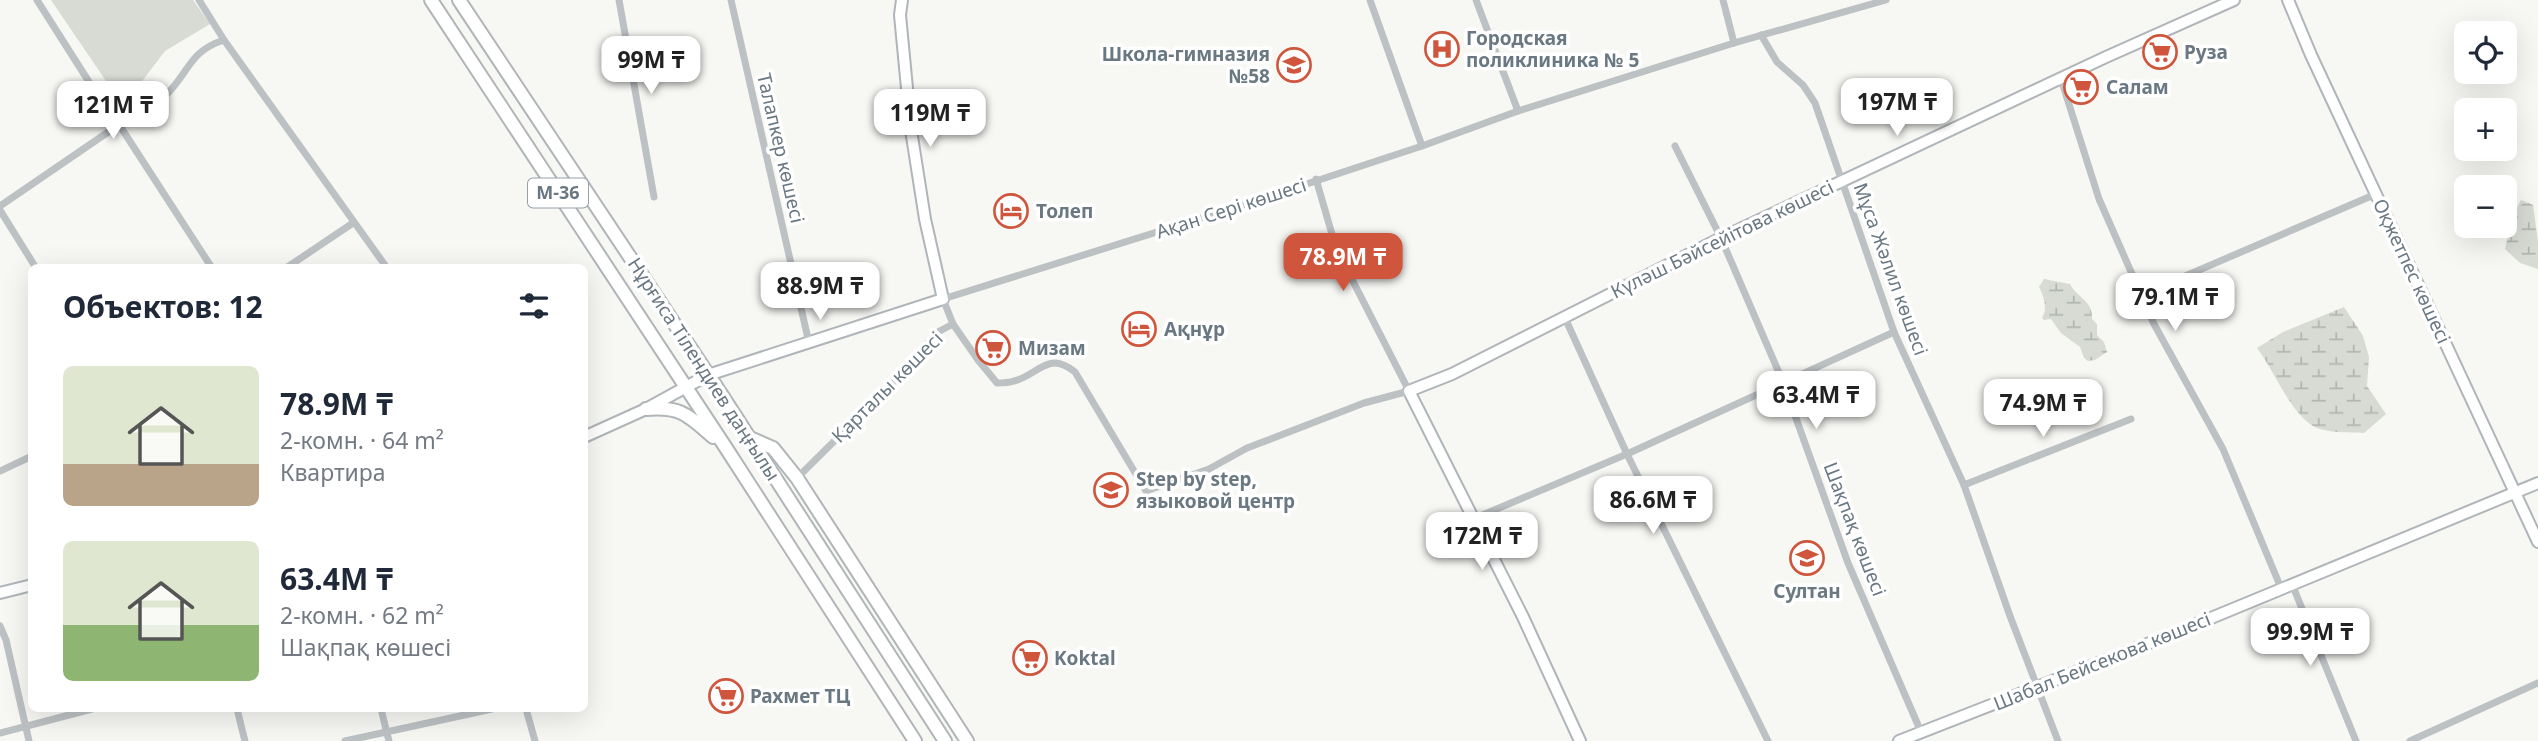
<!DOCTYPE html>
<html lang="ru">
<meta charset="utf-8">
<style>
:root{--surface:#fff;--page:#f2f2f3;--text:#1f2937;--muted:#747a83;--accent:#cf563c}
body{margin:0;font-family:"Noto Sans",sans-serif;background:var(--page);color:var(--text);height:100vh;display:flex;flex-direction:column;font-size:26px;white-space:nowrap}
*{box-sizing:border-box;margin:0}
p{font-size:23px;color:var(--muted)}
.icon{flex:none;width:38px;height:38px;fill:none;stroke:currentColor;stroke-width:2;stroke-linecap:round;stroke-linejoin:round}
.map{position:relative;flex:1;overflow:hidden}
.sheet{position:absolute;left:28px;top:264px;width:560px;height:448px;display:flex;flex-direction:column;background:var(--surface);border-radius:10px;box-shadow:0 7px 28px #0002}
.sheet>*{flex:none}
.buttons{position:absolute;left:2454px;top:21px;display:grid;gap:14px}
.buttons a{display:grid;place-items:center;width:63px;height:63px;border-radius:10px;background:var(--surface);box-shadow:0 7px 28px #0002;font-size:35px}
.price{position:absolute;translate:-50% -60px;padding:0 16px;border-radius:14px;background:#fff;color:#222;font-size:23px;line-height:46px;filter:drop-shadow(0 2px 4px #0008)}
.price::after{content:'';position:absolute;left:50%;top:42px;width:21px;height:16px;margin-left:-10px;background:inherit;clip-path:polygon(0 0,100% 0,50% 100%)}
.price.selected{background:var(--accent);color:#fff}
ul{padding:0;list-style:none}
li{display:flex;align-items:center;gap:21px;height:175px;padding:0 35px}
li span{display:grid;place-items:center;flex:none;width:196px;height:140px;border-radius:10px;color:#555}
li>.icon{margin-inline-start:auto}
span .icon{width:84px;height:84px;fill:#fffc;stroke-width:1}
li b{font-size:30px}
h2{display:flex;justify-content:space-between;align-items:center;height:84px;padding:0 35px;font-size:30px}
.map>svg:first-child{display:block}
.grass{fill:#d7dbd4}
.wetland{fill:url(#wetland-marsh)}
.lines{fill:none;stroke-linecap:round;stroke-linejoin:round}
.secondary-casing{stroke:#afb5b9;stroke-width:14}
.primary-casing{stroke:#b0b5b8;stroke-width:16}
.street{stroke:#bcc1c4;stroke-width:7}
.secondary{stroke:#fff;stroke-width:10}
.primary{stroke:#fff;stroke-width:12}
.labels{text-anchor:middle;stroke-width:7;stroke-linejoin:round;paint-order:stroke}
.shield{fill:#fff;stroke:#96a0a8;stroke-width:2}
.shield-label{font-size:18px;font-weight:bold;fill:#697882}
.poi-label{font-size:19px;font-weight:bold;fill:#697882;stroke:#fff;text-anchor:start}
.street-label{font-size:19px;fill:#697882;stroke:#fff}
</style>
<div class="map">
<svg width="2538" height="741" viewBox="0 0 2538 741">
<defs>
<pattern id="wetland-marsh" width="20" height="14" patternUnits="userSpaceOnUse" patternTransform="scale(1.75)"><rect width="20" height="14" fill="#d7dbd4"/><path d="M1 5h8M5 5V1M11 12h8M15 12V8" fill="none" stroke="#b2b6b1"/></pattern>
</defs>
<rect width="100%" height="100%" fill="#f7f7f4"/>
<path class="grass" d="M51 0H193L210 24 165 51 123 106Z"/>
<g class="wetland">
<path d="M2521 200 2533 205 2538 241V269L2520 263 2505 249 2513 214Z"/>
<path d="M2044 279 2070 284C2077 298 2093 300 2092 319L2097 324V335L2104 342 2107 352 2095 360 2088 361 2084 358 2080 347 2061 333 2051 319 2044 320 2042 318C2048 309 2044 297 2039 287Z"/>
<path d="M2344 307 2363 336 2369 357 2367 386 2386 414 2364 433C2348 432 2323 434 2310 424 2287 406 2275 372 2257 348L2283 332Z"/>
</g>
<g class="lines">
<g class="secondary-casing">
<g id="secondary">
<path d="M2288 0 2311 55 2538 542"/>
<path d="M584 437 646 409 708 375 943 299 925 219 911 130 900 15 902 0"/>
<path d="M0 593 32 585"/>
<path d="M1580 741 1523 617 1409 391 1452 374 1721 238 2106 57 2234 0"/>
<path d="M1899 741 2165 637 2538 483"/>
</g>
</g>
<g class="primary-casing">
<g id="primary">
<path d="M431 0 726 448 915 741"/>
<path d="M459 0 723 397 945 741"/>
<path d="M646 409C681 406 688 415 713 437"/>
<path d="M750 438 773 448 797 478 967 741"/>
</g>
</g>
<g class="street">
<path d="M37 0 117 126H120L212 268"/>
<path d="M199 0 224 40"/>
<path d="M619 0 654 197"/>
<path d="M731 0 809 343"/>
<path d="M1370 0 1422 146"/>
<path d="M1476 0 1518 111"/>
<path d="M1723 0 1734 43"/>
<path d="M1761 35 1777 62 1803 85 1815 103 1894 332 1964 485 2010 616 2058 741"/>
<path d="M2061 79 2099 199 2154 324 2223 449 2281 588"/>
<path d="M120 126C137 118 153 108 166 95 189 73 189 51 224 40L387 268"/>
<path d="M1675 146 1721 238 1783 382 1848 563 1921 732"/>
<path d="M0 206 117 126"/>
<path d="M0 210 36 268"/>
<path d="M286 268 353 223"/>
<path d="M2141 295 2376 194"/>
<path d="M1565 318 1627 454 1768 741"/>
<path d="M953 324 978 360 997 383C1002 383 1008 383 1014 381 1039 375 1047 350 1075 372L1146 491 1209 469 1247 448 1364 403 1409 391 1336 248 1316 179"/>
<path d="M0 471 32 456"/>
<path d="M797 478 906 370 936 333 953 324 943 299 1240 206 1422 146 1518 111 1734 43 1886 0"/>
<path d="M1964 485 2131 419"/>
<path d="M1473 519 1627 454 1894 332"/>
<path d="M2292 584 2356 741"/>
<path d="M0 626 6 640 29 741"/>
<path d="M237 709 245 741"/>
<path d="M381 709 389 741"/>
<path d="M526 709 535 741"/>
<path d="M0 733 92 709"/>
<path d="M345 741 492 709"/>
<path d="M2410 741 2538 683"/>
</g>
<use href="#secondary" class="secondary"/>
<use href="#primary" class="primary"/>
</g>
<defs>
<g id="hospital-ring" transform="scale(1.75)"><circle r="9.5" fill="#fff" stroke="#cf563c" stroke-width="1.5"/><path d="M-5-5h3v3.5h4V-5h3V5h-3V1.5h-4V5h-3Z" fill="#cf563c"/></g>
<g id="supermarket-ring" transform="scale(1.75)"><circle r="9.5" fill="#fff" stroke="#cf563c" stroke-width="1.5"/><path d="M-6-5.5h2.5l.6 2H6L4.5 2H-2.5L-4.4-4H-6ZM-1.5 3.2a1.3 1.3 0 1 0 .1 0ZM3 3.2a1.3 1.3 0 1 0 .1 0Z" fill="#cf563c"/></g>
<g id="school-ring" transform="scale(1.75)"><circle r="9.5" fill="#fff" stroke="#cf563c" stroke-width="1.5"/><path d="M0-5L7-2L0 1L-7-2ZM-4 1L0 2.5L4 1V4Q0 6-4 4Z" fill="#cf563c"/></g>
<g id="hotel-ring" transform="scale(1.75)"><circle r="9.5" fill="#fff" stroke="#cf563c" stroke-width="1.5"/><path d="M-6-4.5h1.5V1H6V5H4.5V3h-9V5H-6ZM-4 0a1.8 1.8 0 1 1 3.6 0ZM.5 0V-2.5h3Q6-2.5 6 0Z" fill="#cf563c"/></g>
</defs>
<g fill-rule="evenodd">
<use href="#hospital-ring" x="1442" y="49"/>
<use href="#supermarket-ring" x="2160" y="52"/>
<use href="#school-ring" x="1294" y="65"/>
<use href="#supermarket-ring" x="2081" y="87"/>
<use href="#hotel-ring" x="1011" y="211"/>
<use href="#hotel-ring" x="1139" y="329"/>
<use href="#supermarket-ring" x="993" y="348"/>
<use href="#school-ring" x="1111" y="490"/>
<use href="#school-ring" x="1807" y="558"/>
<use href="#supermarket-ring" x="1030" y="658"/>
<use href="#supermarket-ring" x="726" y="696"/>
</g>
<g class="labels">
<rect class="shield" x="528" y="178.5" width="60" height="29" rx="5"/>
<g class="shield-label">
<text x="558" y="199">M-36</text>
</g>
<g class="poi-label">
<text x="1466" y="45">Городская<tspan x="1466" dy="22">поликлиника № 5</tspan></text>
<text x="2184" y="59">Руза</text>
<text x="1270" y="61" text-anchor="end">Школа-гимназия<tspan x="1270" dy="22">№58</tspan></text>
<text x="2106" y="94">Салам</text>
<text x="1036" y="218">Толеп</text>
<text x="1164" y="336">Ақнұр</text>
<text x="1018" y="355">Мизам</text>
<text x="1136" y="486">Step by step,<tspan x="1136" dy="22">языковой центр</tspan></text>
<text x="1807" y="598" text-anchor="middle">Султан</text>
<text x="1054" y="665">Koktal</text>
<text x="750" y="703">Рахмет ТЦ</text>
</g>
<g class="street-label">
<text transform="translate(781 148) rotate(77)" y="7">Талапкер көшесі</text>
<text transform="translate(1231 208) rotate(-18)" y="7">Ақан Сері көшесі</text>
<text transform="translate(1722 239) rotate(-26)" y="7">Күләш Бәйсейітова көшесі</text>
<text transform="translate(1891 269) rotate(70)" y="7">Мұса Жәлил көшесі</text>
<text transform="translate(2412 271) rotate(65)" y="7">Оқжетпес көшесі</text>
<text transform="translate(704 369) rotate(57)" y="7">Нұрғиса Тілендиев даңғылы</text>
<text transform="translate(887 387) rotate(-45)" y="7">Қарталы көшесі</text>
<text transform="translate(1855 529) rotate(69)" y="7">Шақпақ көшесі</text>
<text transform="translate(2102 661) rotate(-22)" y="7">Шабал Бейсекова көшесі</text>
</g>
</g>
</svg>
<div class="buttons">
<a><svg class="icon" aria-label="locate" viewBox="0 0 24 24"><circle cx="12" cy="12" r="6"/><path d="M12 2v4M12 18v4M2 12h4M18 12h4"/></svg></a>
<a>+</a>
<a>−</a>
</div>
<b class="price" style="left:651px;top:96px">99M ₸</b>
<b class="price" style="left:1897px;top:138px">197M ₸</b>
<b class="price" style="left:113px;top:141px">121M ₸</b>
<b class="price" style="left:930px;top:149px">119M ₸</b>
<b class="price selected" style="left:1343px;top:293px">78.9M ₸</b>
<b class="price" style="left:820px;top:322px">88.9M ₸</b>
<b class="price" style="left:2175px;top:333px">79.1M ₸</b>
<b class="price" style="left:1816px;top:431px">63.4M ₸</b>
<b class="price" style="left:2043px;top:439px">74.9M ₸</b>
<b class="price" style="left:1653px;top:536px">86.6M ₸</b>
<b class="price" style="left:1482px;top:572px">172M ₸</b>
<b class="price" style="left:2310px;top:668px">99.9M ₸</b>
<section class="sheet">
<h2>Объектов: 12<svg class="icon" aria-label="filters" viewBox="0 0 24 24"><path d="M4 7h16M4 17h16"/><circle cx="9" cy="7" r="2"/><circle cx="15" cy="17" r="2"/></svg></h2>
<ul>
<li><span style="background:linear-gradient(#dfe7d0 70%,#b9a48a 0)"><svg class="icon" aria-label="home" viewBox="0 0 24 24"><path d="M3 11l9-7 9 7M6 9v11h12V9"/></svg></span><div><b>78.9M ₸</b><p>2-комн. · 64 m²</p><p>Квартира</p></div></li>
<li><span style="background:linear-gradient(#dfe7d0 60%,#8fb573 0)"><svg class="icon" aria-label="home" viewBox="0 0 24 24"><path d="M3 11l9-7 9 7M6 9v11h12V9"/></svg></span><div><b>63.4M ₸</b><p>2-комн. · 62 m²</p><p>Шақпақ көшесі</p></div></li>
</ul>
</section>
</div>
